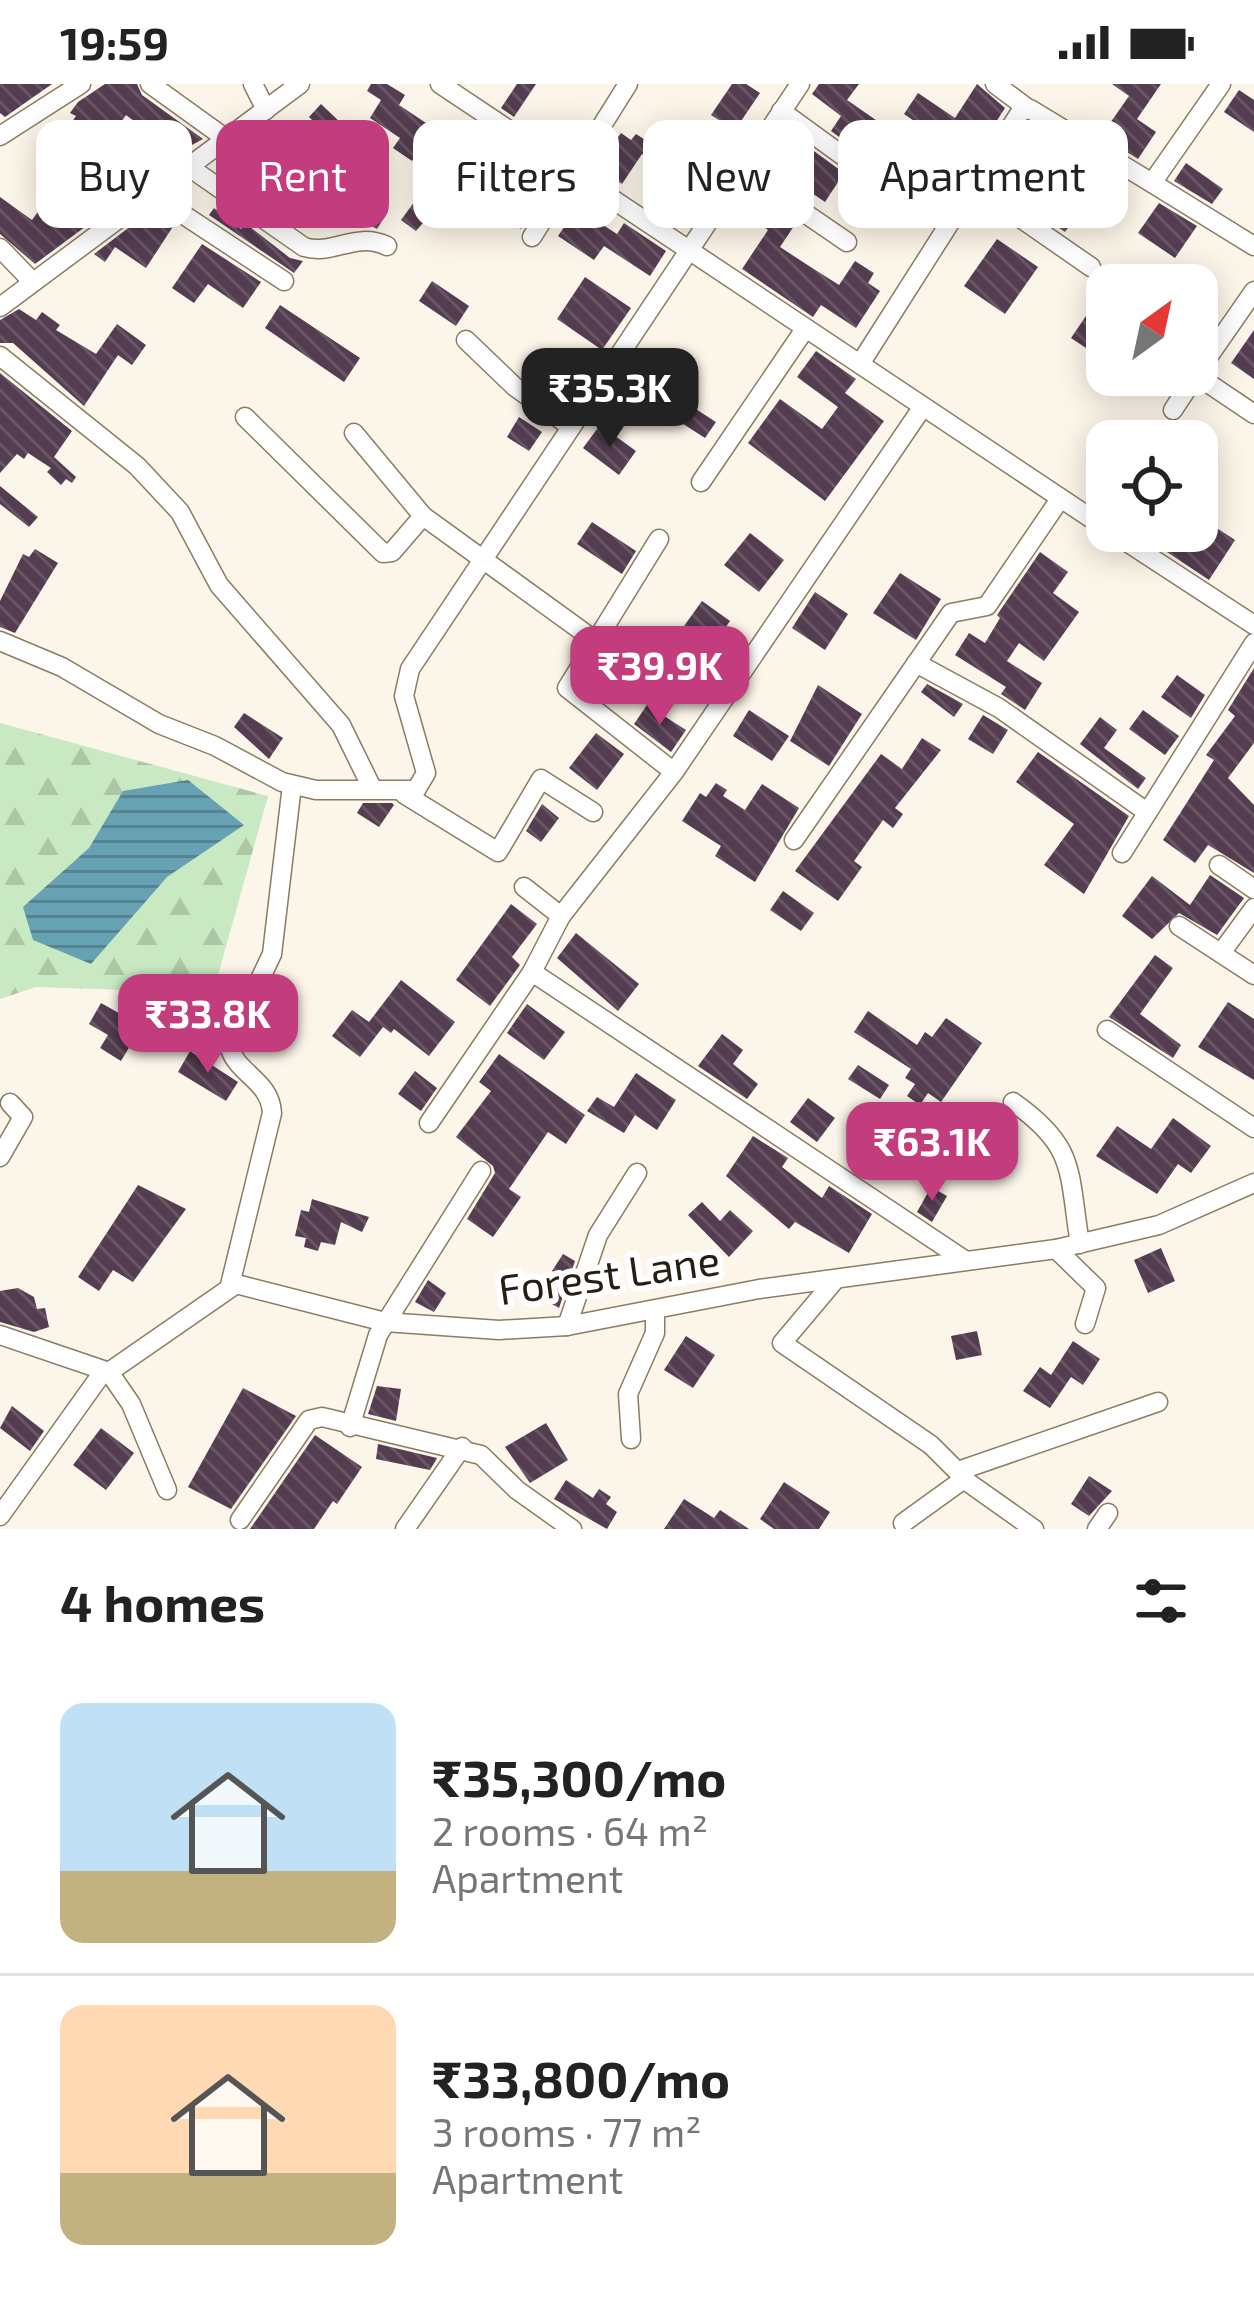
<!DOCTYPE html>
<meta charset="utf-8">
<style>
:root{--surface:#fff;--page:#f2f2f2;--text:#222;--muted:#767676;--line:#e0e0e0;--accent:#c33d7e}
body{margin:0;font-family:"Exo 2",sans-serif;background:var(--page);color:var(--text);height:100vh;display:flex;flex-direction:column;font-size:45px;white-space:nowrap}
*{box-sizing:border-box;margin:0}
p{font-size:39px;color:var(--muted)}
.icon{flex:none;width:66px;height:66px;fill:none;stroke:currentColor;stroke-width:2;stroke-linecap:round;stroke-linejoin:round}
.map{position:relative;height:1445px;overflow:hidden}
.drawer{display:flex;flex-direction:column;background:var(--surface);flex:1}
.drawer>*{flex:none}
.banner{position:absolute;left:36px;top:36px;width:1182px;height:108px;display:flex;gap:24px}
.needle{width:78px;rotate:33deg}
.controls{position:absolute;left:1086px;top:180px;display:grid;gap:24px}
.controls a{display:grid;place-items:center;width:132px;height:132px;border-radius:24px;background:var(--surface);box-shadow:0 6px 30px #0003;font-size:60px}
.price{position:absolute;translate:-50% -102px;padding:0 27px;border-radius:24px;background:var(--accent);color:#fff;font-size:39px;line-height:78px;filter:drop-shadow(0 3px 6px #0008)}
.price::after{content:'';position:absolute;left:50%;top:72px;width:36px;height:27px;margin-left:-18px;background:inherit;clip-path:polygon(0 0,100% 0,50% 100%)}
.price.selected{background:#222;color:#fff}
ul{padding:0;list-style:none}
li{display:flex;align-items:center;gap:36px;height:300px;padding:0 60px}
li+li{border-top:3px solid var(--line)}
li span{display:grid;place-items:center;flex:none;width:336px;height:240px;border-radius:24px;color:#555}
li>.icon{margin-inline-start:auto}
span .icon{width:144px;height:144px;fill:#fffc;stroke-width:1}
li b{font-size:51px}
h2{display:flex;justify-content:space-between;align-items:center;height:144px;padding:0 60px;font-size:51px}
.tag{padding:0 42px;border-radius:24px;background:var(--surface);box-shadow:0 6px 30px #0003;font-size:42px;line-height:108px}
.tag.selected{background:var(--accent);color:#fff}
.status{display:flex;justify-content:space-between;align-items:center;height:84px;padding:0 60px;background:var(--surface);direction:ltr}
.status svg{height:33px;fill:currentColor}
.map>svg:first-child{display:block}
.forest{fill:url(#forest-firs)}
.water{fill:url(#water-rules)}
.building{fill:url(#building-back-hatch)}
.lines{fill:none;stroke-linecap:round;stroke-linejoin:round}
.minor-casing{stroke:#8c7c61;stroke-width:21}
.minor{stroke:#fff;stroke-width:18}
.labels{text-anchor:middle;stroke-width:12;stroke-linejoin:round;paint-order:stroke}
.street-label{font-size:42px;fill:#241e13;stroke:#fff}
</style>
<div class="status"><b>19:59</b><svg viewBox="0 0 49 12"><path d="M0 12V9h3v3zM5 12V6h3v6zM10 12V3h3v9zM15 12V0h3v12zM26 1h20v11H26zM47 4h2v5h-2z"/></svg></div>
<div class="map">
<svg width="1254" height="1445" viewBox="0 0 1254 1445">
<defs>
<pattern id="forest-firs" width="22" height="20" patternUnits="userSpaceOnUse" patternTransform="scale(3)"><rect width="22" height="20" fill="#c8e9c1"/><path d="M5 1l3.5 6h-7zM16 11l3.5 6h-7z" fill="#acc7a5"/></pattern>
<pattern id="water-rules" width="6" height="5" patternUnits="userSpaceOnUse" patternTransform="scale(3)"><rect width="6" height="5" fill="#67a2b4"/><path d="M0 2.5h6" fill="none" stroke="#558391"/></pattern>
<pattern id="building-back-hatch" width="6" height="6" patternUnits="userSpaceOnUse" patternTransform="scale(3)"><rect width="6" height="6" fill="#543d50"/><path d="M-1 5l2 2M0 0l6 6M5-1l2 2" fill="none" stroke="#695665"/></pattern>
</defs>
<rect width="100%" height="100%" fill="#fcf5e9"/>
<path class="forest" d="M0 639 268 712 213 909 36 903 0 915Z"/>
<path class="water" d="M188 696 244 741 167 793 91 880 33 856 23 823 89 764 123 707Z"/>
<g class="building">
<path d="M0 0H52L5 33 0 29Z"/>
<path d="M105 0H137L142 11 203 55 177 69 126 31 107 59 136 81 107 120 72 97 85 77 58 58 76 32 70 29 78 18Z"/>
<path d="M371 0H387L405 11 399 21 432 43 412 77 393 64 400 54 370 34 381 16 367 7Z"/>
<path d="M517 0H536L514 33 501 24Z"/>
<path d="M732 0H746L760 9 735 46 711 31Z"/>
<path d="M819 0H859L847 16 899 52 879 82 831 47 841 32 812 10Z"/>
<path d="M977 0 1005 24 949 111 908 84 932 49 904 30 918 9 955 34Z"/>
<path d="M1112 0H1161L1137 35 1156 48 1138 75 1101 52 1129 12Z"/>
<path d="M1239 6 1254 16V48L1224 28Z"/>
<path d="M321 20 343 41 330 54 309 33Z"/>
<path d="M1029 40 1106 89 1065 148 996 101Z"/>
<path d="M268 41 323 82 302 111 239 66Z"/>
<path d="M621 49 631 56 636 50 658 64 651 76 642 70 622 100 593 81 609 56 614 59Z"/>
<path d="M462 53 504 82 514 66 554 92 521 145 480 119 485 112 442 83Z"/>
<path d="M807 62 844 89 825 118 787 92Z"/>
<path d="M1186 79 1223 105 1212 120 1174 97Z"/>
<path d="M679 89 711 110 680 144 649 123Z"/>
<path d="M354 101 388 127 377 145 339 123Z"/>
<path d="M423 106 441 118 416 147 401 136Z"/>
<path d="M53 107 93 137 35 180 0 150V113L32 136Z"/>
<path d="M1159 119 1197 142 1175 174 1138 149Z"/>
<path d="M214 124 241 145 245 139 290 174 303 177 294 189 209 131Z"/>
<path d="M577 124 617 150 624 139 666 167 650 192 604 162 594 176 558 152Z"/>
<path d="M774 124 796 139 780 163 806 180 839 201 855 177 874 189 868 199 880 207 856 244 821 221 813 233 742 185 768 146 763 142Z"/>
<path d="M152 126 174 141 146 184 115 163 105 178 94 170Z"/>
<path d="M997 155 1038 183 1005 230 964 202Z"/>
<path d="M202 160 261 198 243 224 208 200 194 219 172 204Z"/>
<path d="M585 193 631 224 602 266 557 235Z"/>
<path d="M432 197 469 222 456 242 419 217Z"/>
<path d="M1107 201V278L1071 254Z"/>
<path d="M280 221 360 274 344 298 265 244Z"/>
<path d="M19 225 36 236 42 228 60 241 56 246 96 270 117 240 146 261 132 281 118 271 84 322 13 259H0V236Z"/>
<path d="M1254 246V295L1231 279Z"/>
<path d="M816 267 856 295 845 309 884 337 825 417 748 359 780 315 822 345 838 323 797 293Z"/>
<path d="M0 289 72 347 54 373 76 393 72 399 66 395 61 401 47 388 51 384 28 369 24 375 17 370 0 389Z"/>
<path d="M674 311 716 338 705 354 663 327Z"/>
<path d="M519 333 542 348 529 367 507 353Z"/>
<path d="M600 341 636 367 619 391 583 364Z"/>
<path d="M0 402 38 433 29 443 0 420Z"/>
<path d="M1197 431 1235 456 1209 496 1164 466 1176 447H1197Z"/>
<path d="M592 438 636 467 622 490 577 460Z"/>
<path d="M750 449 784 476 759 508 724 481Z"/>
<path d="M35 465 58 479 15 549 0 543V517L23 470 29 473Z"/>
<path d="M1040 468 1068 488 1053 509 1079 528 1044 577 1019 559 1007 577 1042 599 1025 626 1001 610 1006 603 955 571 969 549 985 559 1000 534 997 531Z"/>
<path d="M900 489 941 515 916 556 873 529Z"/>
<path d="M815 508 848 530 825 566 792 544Z"/>
<path d="M702 517 730 537 687 598 658 578Z"/>
<path d="M1254 584V659L1228 694 1254 721V789L1208 761 1195 779 1163 756 1214 676 1206 671 1235 632 1228 626Z"/>
<path d="M1177 591 1205 611 1191 634 1161 613Z"/>
<path d="M927 600 963 620 954 633 921 608Z"/>
<path d="M818 601 862 630 829 682 790 657Z"/>
<path d="M647 621 686 646 671 668 634 640Z"/>
<path d="M749 626 789 652 772 677 733 652Z"/>
<path d="M1143 626 1179 652 1165 671 1129 645Z"/>
<path d="M244 629 283 654 269 675 234 643Z"/>
<path d="M983 631 1008 646 993 670 968 655Z"/>
<path d="M1100 633 1117 646 1104 664 1146 694 1138 705 1080 660Z"/>
<path d="M596 649 624 670 597 706 569 684Z"/>
<path d="M922 654 941 666 895 724 903 730 893 744 883 736 854 777 862 783 838 817 795 787 881 670 902 685Z"/>
<path d="M1038 668 1129 732 1084 810 1044 781 1074 740 1016 698Z"/>
<path d="M716 699 727 706 723 712 745 726 762 700 799 724 755 798 715 772 721 762 682 737 700 709 706 713Z"/>
<path d="M363 719H392L394 721 379 743 357 729Z"/>
<path d="M542 720 559 734 541 758 526 747Z"/>
<path d="M1210 791 1244 814 1217 851 1179 829 1152 855 1122 832 1152 792 1190 821Z"/>
<path d="M783 807 814 829 801 847 770 826Z"/>
<path d="M511 820 537 840 512 873 520 881 490 922 456 896Z"/>
<path d="M576 849 639 900 618 927 557 874Z"/>
<path d="M1155 871 1173 884 1140 930 1181 961 1173 974 1109 933Z"/>
<path d="M401 896 455 938 429 972 394 945 391 949 383 943 360 973 332 952 352 926 369 938Z"/>
<path d="M1228 918 1254 935V996L1198 963Z"/>
<path d="M101 919 142 942 121 977 100 964 108 951 89 940Z"/>
<path d="M527 920 565 948 544 976 507 949Z"/>
<path d="M868 927 917 961 925 948 932 953 946 934 982 959 941 1018 928 1009 920 1021 907 1012 915 1000 905 994 911 985 854 948Z"/>
<path d="M722 950 743 966 733 980 758 1000 747 1015 698 982Z"/>
<path d="M190 967 238 998 226 1017 178 988Z"/>
<path d="M499 970 585 1031 566 1060 548 1048 509 1105 521 1113 493 1153 467 1135 495 1089 493 1082 456 1053 491 1007 479 998Z"/>
<path d="M858 981 889 1001 880 1015 848 995Z"/>
<path d="M415 987 437 1004 421 1027 398 1010Z"/>
<path d="M636 989 676 1016 657 1046 635 1031 624 1049 587 1027 597 1013 614 1023Z"/>
<path d="M808 1014 835 1034 817 1058 790 1038Z"/>
<path d="M1173 1034 1211 1062 1191 1089 1178 1080 1157 1110 1096 1072 1117 1042 1151 1065Z"/>
<path d="M753 1052 788 1074 782 1083 822 1114 829 1102 872 1130 849 1169 795 1138 789 1145 726 1092Z"/>
<path d="M138 1101 186 1125 133 1198 113 1186 99 1207 78 1193Z"/>
<path d="M931 1103 947 1112 932 1138 917 1128Z"/>
<path d="M312 1115 369 1133 362 1148 341 1138 335 1161 321 1158 318 1167 304 1163 306 1154 295 1152 301 1126 309 1128Z"/>
<path d="M702 1118 720 1137 730 1126 753 1147 729 1173 688 1131Z"/>
<path d="M1161 1164 1175 1197 1148 1209 1134 1176Z"/>
<path d="M563 1170 575 1177 559 1224 548 1218 562 1194 552 1187Z"/>
<path d="M428 1196 446 1209 434 1228 415 1218Z"/>
<path d="M18 1204 34 1213 37 1225 45 1224 49 1243 34 1248 0 1238V1207Z"/>
<path d="M977 1247 982 1271 956 1276 951 1252Z"/>
<path d="M686 1252 715 1271 693 1304 664 1286Z"/>
<path d="M1073 1257 1100 1275 1083 1301 1071 1293 1050 1324 1023 1307 1040 1283 1051 1291Z"/>
<path d="M377 1302 401 1305 396 1337 368 1330Z"/>
<path d="M243 1304 296 1332 231 1425 188 1403Z"/>
<path d="M12 1322 44 1347 30 1367 0 1344Z"/>
<path d="M546 1339 568 1376 530 1399 505 1363Z"/>
<path d="M101 1344 134 1369 106 1406 73 1381Z"/>
<path d="M315 1351 362 1383 337 1420 333 1417 314 1445H250Z"/>
<path d="M378 1360 437 1374 436 1376 430 1386 376 1375Z"/>
<path d="M1089 1392 1112 1407 1089 1432 1071 1420Z"/>
<path d="M566 1396 593 1414 599 1405 611 1413 606 1420 617 1428 607 1445 554 1415Z"/>
<path d="M784 1398 830 1428 819 1445H774L760 1435Z"/>
<path d="M684 1415 714 1434 720 1426 749 1445H664Z"/>
</g>
<g class="lines">
<g class="minor-casing">
<g id="minor">
<path d="M150 0 225 54"/>
<path d="M253 0 266 26"/>
<path d="M440 0 1107 445"/>
<path d="M995 0 1027 24"/>
<path d="M781 27 872 93"/>
<path d="M0 52 81 0"/>
<path d="M189 83 304 163C333 172 355 147 387 162"/>
<path d="M742 86 847 158"/>
<path d="M1152 99 1254 162"/>
<path d="M974 102 1091 183"/>
<path d="M152 110 284 197"/>
<path d="M532 153 628 0"/>
<path d="M0 164 29 194"/>
<path d="M0 223 300 0"/>
<path d="M466 256 515 303 571 343"/>
<path d="M0 272 137 382 180 428 219 501 341 641 371 702"/>
<path d="M860 280 1021 27 1030 25 1152 99 1221 0"/>
<path d="M1197 289 1254 207"/>
<path d="M1173 326 1196 291 1254 330"/>
<path d="M245 333 383 469 392 468 423 432"/>
<path d="M354 349 423 432 597 558"/>
<path d="M701 398 805 245"/>
<path d="M1110 447 1254 541"/>
<path d="M659 455 567 604 674 688"/>
<path d="M0 557 62 583 159 640 215 662 282 698 316 706H416L426 689 404 612 410 585 800 0"/>
<path d="M916 579 999 624 1147 728"/>
<path d="M404 710 498 768 541 695 593 728"/>
<path d="M794 756 951 529 987 522 1060 415"/>
<path d="M1122 769 1254 559"/>
<path d="M1219 781 1254 805"/>
<path d="M561 832 674 688 922 324"/>
<path d="M1179 842 1254 891"/>
<path d="M1221 869 1254 824"/>
<path d="M532 888 963 1175"/>
<path d="M1107 946 1254 1044"/>
<path d="M1013 1018C1077 1063 1068 1087 1080 1160"/>
<path d="M429 1039 532 888 561 832 524 803"/>
<path d="M0 1073 23 1033 10 1019"/>
<path d="M1056 1165 1096 1204 1085 1240"/>
<path d="M835 1196 782 1259 931 1361 969 1399 1034 1445"/>
<path d="M230 1201 272 1029C270 995 235 990 229 961L272 870 292 701"/>
<path d="M567 1242 598 1151 637 1089"/>
<path d="M0 1251 109 1288 236 1200 385 1238 499 1246 567 1242 759 1205 1056 1165 1159 1141 1254 1099"/>
<path d="M109 1288 131 1320 167 1406"/>
<path d="M350 1343 378 1251 481 1087"/>
<path d="M631 1355 628 1310 655 1249V1228"/>
<path d="M958 1387 1158 1318"/>
<path d="M0 1432 103 1288"/>
<path d="M240 1436 309 1336 322 1333 481 1371 517 1406 572 1445"/>
<path d="M903 1439 964 1395"/>
<path d="M405 1445 462 1363"/>
<path d="M1097 1445 1108 1429"/>
</g>
</g>
<use href="#minor" class="minor"/>
</g>
<g class="labels">
<g class="street-label">
<text transform="translate(609 1191) rotate(-8)" y="15">Forest Lane</text>
</g>
</g>
</svg>
<div class="controls">
<a><svg class="needle" viewBox="-14 -14 28 28"><path d="M0-13l5 13h-10z" fill="#e53935"/><path d="M0 13l5-13h-10z" fill="#767676"/></svg></a>
<a><svg class="icon" aria-label="locate" viewBox="0 0 24 24"><circle cx="12" cy="12" r="6"/><path d="M12 2v4M12 18v4M2 12h4M18 12h4"/></svg></a>
</div>
<b class="price selected" style="left:610px;top:366px">₹35.3K</b>
<b class="price" style="left:660px;top:644px">₹39.9K</b>
<b class="price" style="left:208px;top:992px">₹33.8K</b>
<b class="price" style="left:932px;top:1120px">₹63.1K</b>
<div class="banner">
<a class="tag">Buy</a>
<a class="tag selected">Rent</a>
<a class="tag">Filters</a>
<a class="tag">New</a>
<a class="tag">Apartment</a>
</div>
</div>
<section class="drawer">
<h2>4 homes<svg class="icon" aria-label="filters" viewBox="0 0 24 24"><path d="M4 7h16M4 17h16"/><circle cx="9" cy="7" r="2"/><circle cx="15" cy="17" r="2"/></svg></h2>
<ul>
<li><span style="background:linear-gradient(#bfe0f5 70%,#c2b280 0)"><svg class="icon" aria-label="home" viewBox="0 0 24 24"><path d="M3 11l9-7 9 7M6 9v11h12V9"/></svg></span><div><b>₹35,300/mo</b><p>2 rooms · 64 m²</p><p>Apartment</p></div></li>
<li><span style="background:linear-gradient(#ffd9b3 70%,#c2b280 0)"><svg class="icon" aria-label="home" viewBox="0 0 24 24"><path d="M3 11l9-7 9 7M6 9v11h12V9"/></svg></span><div><b>₹33,800/mo</b><p>3 rooms · 77 m²</p><p>Apartment</p></div></li>
</ul>
</section>
